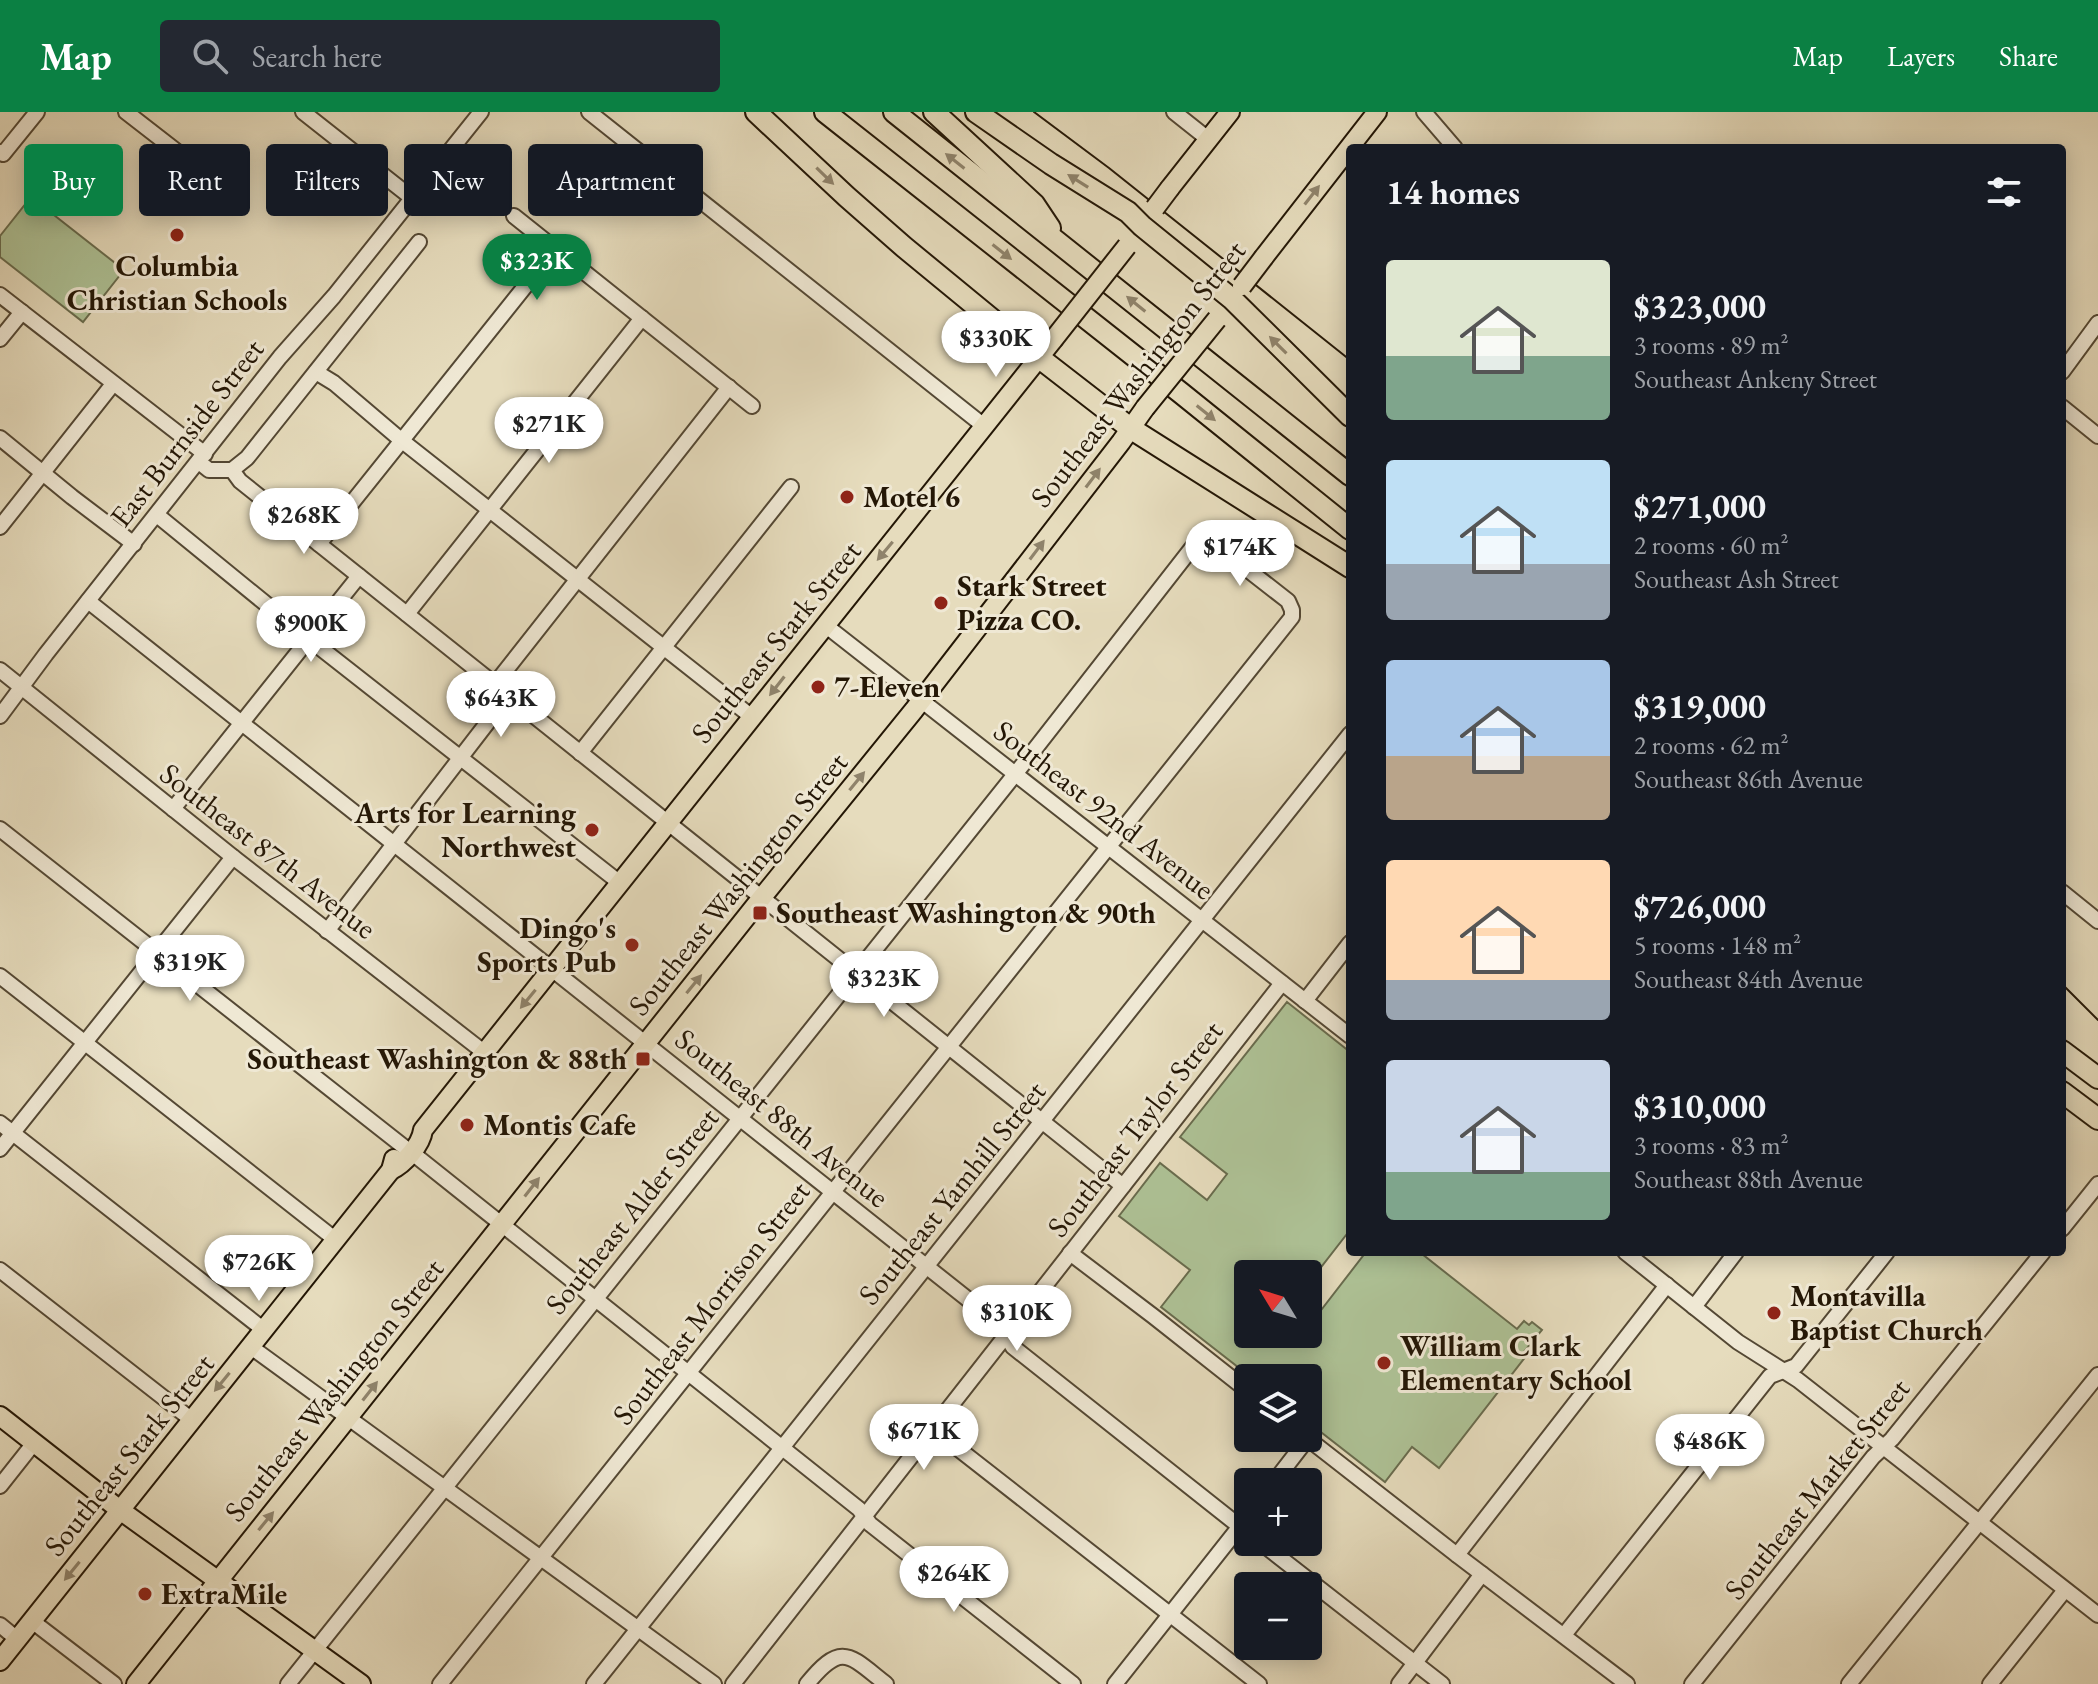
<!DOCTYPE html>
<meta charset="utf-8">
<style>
:root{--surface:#171b24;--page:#242831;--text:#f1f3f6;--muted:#9ea1a6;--accent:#0b8043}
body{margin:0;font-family:"EB Garamond",serif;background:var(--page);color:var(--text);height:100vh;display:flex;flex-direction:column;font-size:30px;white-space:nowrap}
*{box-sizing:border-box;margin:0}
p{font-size:26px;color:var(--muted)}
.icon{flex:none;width:44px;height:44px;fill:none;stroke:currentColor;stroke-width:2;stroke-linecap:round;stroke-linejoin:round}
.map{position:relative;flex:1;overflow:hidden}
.drawer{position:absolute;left:1346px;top:32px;width:720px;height:1112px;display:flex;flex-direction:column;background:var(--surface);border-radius:8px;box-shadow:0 4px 20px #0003}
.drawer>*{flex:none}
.hud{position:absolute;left:24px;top:32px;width:760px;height:72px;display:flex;gap:16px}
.needle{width:52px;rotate:308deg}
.fabs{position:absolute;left:1234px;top:1148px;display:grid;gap:16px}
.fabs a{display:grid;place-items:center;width:88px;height:88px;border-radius:8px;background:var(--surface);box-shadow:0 4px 20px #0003;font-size:40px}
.price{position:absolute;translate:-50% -68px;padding:0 18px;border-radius:28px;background:#fff;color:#222;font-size:26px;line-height:52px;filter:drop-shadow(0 2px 4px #0008)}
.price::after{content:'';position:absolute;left:50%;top:48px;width:24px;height:18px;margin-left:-12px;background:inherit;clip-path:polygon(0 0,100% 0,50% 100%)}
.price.selected{background:var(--accent);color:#fff}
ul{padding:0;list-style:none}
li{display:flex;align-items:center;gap:24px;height:200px;padding:0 40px}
li span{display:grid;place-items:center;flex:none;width:224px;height:160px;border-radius:8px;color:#555}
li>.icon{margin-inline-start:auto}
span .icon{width:96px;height:96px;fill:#fffc;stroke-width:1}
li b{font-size:34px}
h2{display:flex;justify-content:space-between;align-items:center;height:96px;padding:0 40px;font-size:34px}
.chip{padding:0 28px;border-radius:8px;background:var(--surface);box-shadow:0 4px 20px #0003;font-size:28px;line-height:72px}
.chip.selected{background:var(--accent);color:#fff}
header{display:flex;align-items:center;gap:48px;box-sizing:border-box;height:112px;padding:0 40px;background:var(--accent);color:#fff}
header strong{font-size:38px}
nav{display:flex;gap:44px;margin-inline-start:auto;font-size:28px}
.search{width:560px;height:72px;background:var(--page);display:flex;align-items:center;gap:20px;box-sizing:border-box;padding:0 28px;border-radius:8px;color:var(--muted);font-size:30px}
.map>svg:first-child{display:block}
.green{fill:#aec296;stroke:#696c4e;stroke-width:2}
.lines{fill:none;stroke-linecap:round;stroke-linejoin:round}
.minor-casing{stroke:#544834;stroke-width:18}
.major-casing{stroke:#241706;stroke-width:22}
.highway-casing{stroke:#241706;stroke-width:24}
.minor{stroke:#efe8d4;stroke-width:14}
.major{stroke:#e6dcbd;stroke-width:18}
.highway{stroke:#e6dcbd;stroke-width:20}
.tram{stroke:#241706;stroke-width:2}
.major-bridge-casing{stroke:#241706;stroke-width:22;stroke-linecap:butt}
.major-bridge{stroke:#e6dcbd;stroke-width:18}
.oneway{fill:#8f836b}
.poi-dot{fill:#8f2418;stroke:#efe8d4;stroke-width:3}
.labels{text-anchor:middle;stroke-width:6;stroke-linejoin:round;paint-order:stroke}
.poi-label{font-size:30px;font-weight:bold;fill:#241706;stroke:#efe8d4;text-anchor:start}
.street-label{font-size:30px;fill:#241706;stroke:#efe8d4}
</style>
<header>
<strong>Map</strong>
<div class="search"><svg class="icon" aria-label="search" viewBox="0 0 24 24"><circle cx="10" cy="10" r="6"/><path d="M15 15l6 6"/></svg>Search here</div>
<nav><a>Map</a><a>Layers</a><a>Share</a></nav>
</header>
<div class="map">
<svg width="2098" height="1572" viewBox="0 0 2098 1572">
<rect width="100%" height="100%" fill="#e6dcbd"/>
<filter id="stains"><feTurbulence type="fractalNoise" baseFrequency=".0025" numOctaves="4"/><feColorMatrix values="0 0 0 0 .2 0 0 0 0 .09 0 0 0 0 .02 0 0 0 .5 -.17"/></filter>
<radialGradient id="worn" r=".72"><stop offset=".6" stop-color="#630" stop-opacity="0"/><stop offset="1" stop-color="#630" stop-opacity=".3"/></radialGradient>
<g class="green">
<path d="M31 85 124 158 83 210 0 145V124Z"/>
<path d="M1287 890 1350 940V1118L1308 1172V1162H1248V1222H1308V1201L1315 1206 1366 1140H1409L1422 1142 1517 1217 1524 1209 1529 1213 1532 1210 1542 1218 1523 1241 1526 1244 1439 1356 1412 1335 1385 1370 1308 1310V1266H1252L1161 1195 1190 1158 1119 1104 1160 1051 1207 1088 1227 1062 1180 1025Z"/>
</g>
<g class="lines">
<g class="minor-casing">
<g id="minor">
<path d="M126 0 184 45 210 52"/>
<path d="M303 0 412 86"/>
<path d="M589 0 984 314"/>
<path d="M1174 0 1208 27"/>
<path d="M1424 0 1455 36"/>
<path d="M0 40 3 42 37 0"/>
<path d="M514 104 752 294"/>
<path d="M0 183 205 342"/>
<path d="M0 227 22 200"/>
<path d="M316 260 334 271 401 328 752 605"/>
<path d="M2062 260 2098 211"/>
<path d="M2062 295 2098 324"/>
<path d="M0 326 72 385 134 432"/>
<path d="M199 350 209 358H232"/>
<path d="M232 358 240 369 1123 1074"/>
<path d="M232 358 247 346 419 130"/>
<path d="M157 403 309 527 620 771"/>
<path d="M0 415 113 272"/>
<path d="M319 432 555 137"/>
<path d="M88 489 999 1212 1013 1235 1248 1421"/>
<path d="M407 502 642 206"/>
<path d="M825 513 1350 924"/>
<path d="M0 558 233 745 485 941"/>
<path d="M495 572 729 275"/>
<path d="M0 604 46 542 280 245 334 184 481 0"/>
<path d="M580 641 791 375"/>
<path d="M173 697 359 464"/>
<path d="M0 717 404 1035"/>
<path d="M2062 780 2098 809"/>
<path d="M327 819 508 584"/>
<path d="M0 864 336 1128"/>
<path d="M1305 889 1350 831"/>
<path d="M0 1011 264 1218"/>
<path d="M0 1037 233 745"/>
<path d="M411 1040 859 1397 870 1412 1073 1572"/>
<path d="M2062 1117 2098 1072"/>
<path d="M1625 1140 1738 1230 1798 1268 2098 1503"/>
<path d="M1070 1141 1153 1204 1248 1279"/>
<path d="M0 1158 192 1308"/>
<path d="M1694 1195 1736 1140"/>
<path d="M251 1235 714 1572"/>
<path d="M933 1317 1259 1572"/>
<path d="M1307 1326 1457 1443 1627 1572"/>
<path d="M1274 1370 1308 1326"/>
<path d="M0 1374 34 1331"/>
<path d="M1260 1430 1442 1572"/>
<path d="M1457 1443 1667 1173"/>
<path d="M32 1509 114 1572"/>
<path d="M0 1513 17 1527"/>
<path d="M1564 1523 1770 1264 1796 1254 1887 1140"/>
<path d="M288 1572 1024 651 1195 432 1203 427 1211 429 1288 489 1292 498V505L440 1572"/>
<path d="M594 1572 1350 622"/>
<path d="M733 1572 1282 871"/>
<path d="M807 1572C842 1529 849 1543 886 1572"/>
<path d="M1115 1572 1248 1404"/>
<path d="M1399 1572 1482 1462"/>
<path d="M1692 1572 1873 1345 1892 1327 2043 1140"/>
<path d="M1849 1572 2098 1263"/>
<path d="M1990 1572 2065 1478"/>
</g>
</g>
<g class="major-casing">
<g id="major">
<path d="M1170 76 1230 0"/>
<path d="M1264 145 1377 0"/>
<path d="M391 1058C404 1052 421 1033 423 1018L1053 228"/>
<path d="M0 1304 120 1398 361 1572"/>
<path d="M0 1549 391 1058 394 1047"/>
<path d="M136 1572 755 794 914 598 1121 330 1145 296"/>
</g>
</g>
<g class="highway-casing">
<g id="highway">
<path d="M756 0 847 85 904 135 1028 237 1130 316 1350 455"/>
<path d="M825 0 1181 281 1350 417"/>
<path d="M894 0 1350 363"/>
<path d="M934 0 1034 92 1050 116"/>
<path d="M976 0 1051 52 1128 100 1142 114 1232 187 1350 304"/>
<path d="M2062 939 2098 966"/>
<path d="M2062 980 2098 1007"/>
</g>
</g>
<use href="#minor" class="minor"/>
<use href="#major" class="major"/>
<use href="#highway" class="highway"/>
<g class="tram">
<path d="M1034 0 1109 56 1350 248"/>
<path d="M2062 872 2098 908"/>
</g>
<g class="major-bridge-casing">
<g id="major-bridge">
<path d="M1155 96 1170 76"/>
<path d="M1242 174 1264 145"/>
<path d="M1053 228 1127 134"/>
<path d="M1145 296 1217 207"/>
</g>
</g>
<use href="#major-bridge" class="major-bridge"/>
</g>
<defs><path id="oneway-solid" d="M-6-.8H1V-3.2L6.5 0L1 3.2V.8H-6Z" transform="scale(2)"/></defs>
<g class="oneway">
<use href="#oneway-solid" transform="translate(955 49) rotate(-142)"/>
<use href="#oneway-solid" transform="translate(825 64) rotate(44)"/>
<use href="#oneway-solid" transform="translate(1078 69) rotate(-148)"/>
<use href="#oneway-solid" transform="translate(1312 83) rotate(-52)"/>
<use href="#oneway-solid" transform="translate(1002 140) rotate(38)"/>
<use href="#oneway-solid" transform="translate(1136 192) rotate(-141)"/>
<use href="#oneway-solid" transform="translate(1278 233) rotate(-135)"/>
<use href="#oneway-solid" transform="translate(1206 301) rotate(39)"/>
<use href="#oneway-solid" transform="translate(1093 366) rotate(-53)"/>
<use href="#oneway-solid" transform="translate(1037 438) rotate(-53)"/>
<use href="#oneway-solid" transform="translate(885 439) rotate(130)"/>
<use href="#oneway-solid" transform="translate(777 574) rotate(128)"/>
<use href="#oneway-solid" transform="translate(857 669) rotate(-51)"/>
<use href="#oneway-solid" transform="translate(694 872) rotate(-51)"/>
<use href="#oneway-solid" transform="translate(528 887) rotate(129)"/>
<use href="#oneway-solid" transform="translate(532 1075) rotate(-52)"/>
<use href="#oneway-solid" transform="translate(222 1270) rotate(129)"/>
<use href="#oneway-solid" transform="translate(370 1279) rotate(-52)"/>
<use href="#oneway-solid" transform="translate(266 1409) rotate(-51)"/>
<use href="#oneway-solid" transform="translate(72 1459) rotate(129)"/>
</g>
<g class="poi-dot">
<circle cx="177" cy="123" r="8"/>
<circle cx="847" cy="385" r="8"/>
<circle cx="941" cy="491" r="8"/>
<circle cx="818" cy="575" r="8"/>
<circle cx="592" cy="718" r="8"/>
<rect x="752" y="793" width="16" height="16" rx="4"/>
<circle cx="632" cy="833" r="8"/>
<rect x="635" y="939" width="16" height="16" rx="4"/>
<circle cx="467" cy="1013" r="8"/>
<circle cx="1774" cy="1201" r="8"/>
<circle cx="1384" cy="1251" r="8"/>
<circle cx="145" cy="1482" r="8"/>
</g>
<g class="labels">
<g class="poi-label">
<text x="177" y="164" text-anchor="middle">Columbia<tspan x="177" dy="34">Christian Schools</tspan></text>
<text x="863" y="395">Motel 6</text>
<text x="957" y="484">Stark Street<tspan x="957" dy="34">Pizza CO.</tspan></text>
<text x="834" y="585">7-Eleven</text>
<text x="576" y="711" text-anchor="end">Arts for Learning<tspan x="576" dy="34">Northwest</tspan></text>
<text x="776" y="811">Southeast Washington &amp; 90th</text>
<text x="616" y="826" text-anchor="end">Dingo's<tspan x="616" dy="34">Sports Pub</tspan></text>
<text x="627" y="957" text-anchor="end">Southeast Washington &amp; 88th</text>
<text x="483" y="1023">Montis Cafe</text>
<text x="1790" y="1194">Montavilla<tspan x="1790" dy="34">Baptist Church</tspan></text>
<text x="1400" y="1244">William Clark<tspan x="1400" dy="34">Elementary School</tspan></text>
<text x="161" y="1492">ExtraMile</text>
</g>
<g class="street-label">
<text transform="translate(1138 262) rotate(-52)" y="10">Southeast Washington Street</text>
<text transform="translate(187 321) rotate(-52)" y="10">East Burnside Street</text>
<text transform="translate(776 530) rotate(-51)" y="10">Southeast Stark Street</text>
<text transform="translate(1104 698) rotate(38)" y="10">Southeast 92nd Avenue</text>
<text transform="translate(268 739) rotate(38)" y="10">Southeast 87th Avenue</text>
<text transform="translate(738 772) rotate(-51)" y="10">Southeast Washington Street</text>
<text transform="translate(782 1006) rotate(39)" y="10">Southeast 88th Avenue</text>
<text transform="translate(1135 1017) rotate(-52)" y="10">Southeast Taylor Street</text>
<text transform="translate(952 1081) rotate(-51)" y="10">Southeast Yamhill Street</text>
<text transform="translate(632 1099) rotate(-51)" y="10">Southeast Alder Street</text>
<text transform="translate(711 1191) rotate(-52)" y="10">Southeast Morrison Street</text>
<text transform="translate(334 1278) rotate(-51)" y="10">Southeast Washington Street</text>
<text transform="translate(129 1343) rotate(-51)" y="10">Southeast Stark Street</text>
<text transform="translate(1817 1377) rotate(-51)" y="10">Southeast Market Street</text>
</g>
</g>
<rect width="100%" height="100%" filter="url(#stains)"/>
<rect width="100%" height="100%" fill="url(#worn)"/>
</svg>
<div class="fabs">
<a><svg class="needle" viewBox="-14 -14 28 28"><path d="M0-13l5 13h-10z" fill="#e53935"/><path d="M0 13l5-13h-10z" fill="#9ea1a6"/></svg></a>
<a><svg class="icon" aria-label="layers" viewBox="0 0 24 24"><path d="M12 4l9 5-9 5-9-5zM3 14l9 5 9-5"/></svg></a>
<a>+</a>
<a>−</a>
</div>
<b class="price selected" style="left:537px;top:190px">$323K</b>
<b class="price" style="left:996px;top:267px">$330K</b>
<b class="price" style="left:549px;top:353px">$271K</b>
<b class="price" style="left:304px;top:444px">$268K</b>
<b class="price" style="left:1240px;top:476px">$174K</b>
<b class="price" style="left:311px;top:552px">$900K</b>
<b class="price" style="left:501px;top:627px">$643K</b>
<b class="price" style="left:190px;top:891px">$319K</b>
<b class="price" style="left:884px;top:907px">$323K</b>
<b class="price" style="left:259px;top:1191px">$726K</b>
<b class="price" style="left:1017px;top:1241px">$310K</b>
<b class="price" style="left:924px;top:1360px">$671K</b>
<b class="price" style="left:1710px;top:1370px">$486K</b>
<b class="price" style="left:954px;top:1502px">$264K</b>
<div class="hud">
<a class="chip selected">Buy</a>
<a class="chip">Rent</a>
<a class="chip">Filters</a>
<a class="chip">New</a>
<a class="chip">Apartment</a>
</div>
<section class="drawer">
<h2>14 homes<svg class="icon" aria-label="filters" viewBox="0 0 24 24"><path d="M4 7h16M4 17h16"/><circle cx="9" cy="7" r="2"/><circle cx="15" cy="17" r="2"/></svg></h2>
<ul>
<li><span style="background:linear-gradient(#dfe7d0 60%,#7fa58c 0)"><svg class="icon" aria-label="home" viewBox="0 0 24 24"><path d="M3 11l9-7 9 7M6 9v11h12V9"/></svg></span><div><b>$323,000</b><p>3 rooms · 89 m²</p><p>Southeast Ankeny Street</p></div></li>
<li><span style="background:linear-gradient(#bfe0f5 65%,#9aa5b1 0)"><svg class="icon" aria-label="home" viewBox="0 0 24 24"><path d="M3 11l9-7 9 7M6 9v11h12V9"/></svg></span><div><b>$271,000</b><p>2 rooms · 60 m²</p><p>Southeast Ash Street</p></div></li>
<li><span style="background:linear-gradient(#a9c7e8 60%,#b9a48a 0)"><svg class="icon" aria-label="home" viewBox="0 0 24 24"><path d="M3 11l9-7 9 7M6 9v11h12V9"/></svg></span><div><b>$319,000</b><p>2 rooms · 62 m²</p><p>Southeast 86th Avenue</p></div></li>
<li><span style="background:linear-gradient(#ffd9b3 75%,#9aa5b1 0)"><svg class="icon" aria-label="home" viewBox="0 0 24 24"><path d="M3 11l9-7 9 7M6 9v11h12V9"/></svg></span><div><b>$726,000</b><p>5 rooms · 148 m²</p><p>Southeast 84th Avenue</p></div></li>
<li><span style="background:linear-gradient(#c9d6e8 70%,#7fa58c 0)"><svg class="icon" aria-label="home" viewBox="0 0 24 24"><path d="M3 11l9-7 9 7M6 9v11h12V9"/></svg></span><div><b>$310,000</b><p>3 rooms · 83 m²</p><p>Southeast 88th Avenue</p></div></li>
</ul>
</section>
</div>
